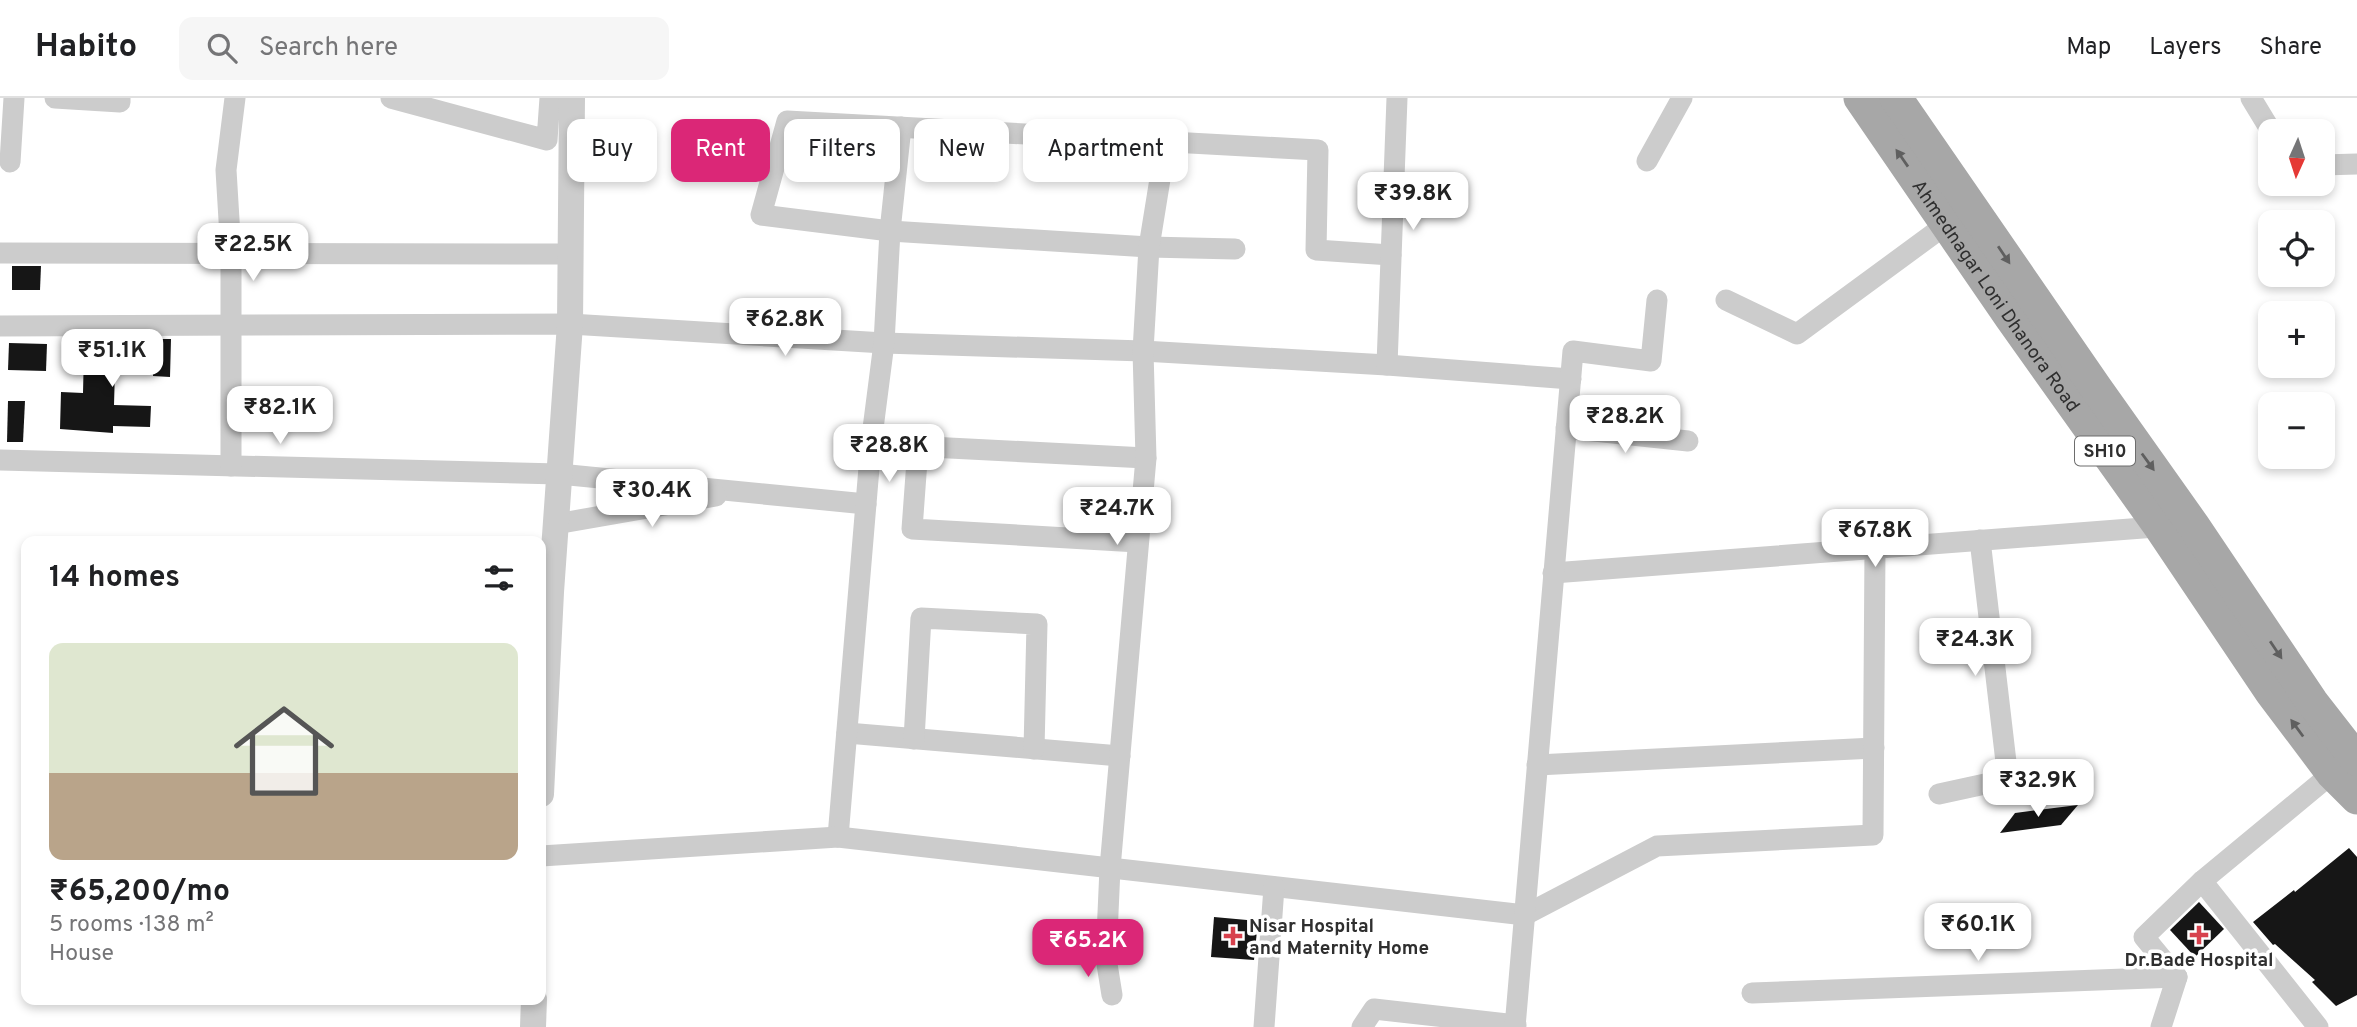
<!DOCTYPE html>
<meta charset="utf-8">
<style>
:root{--surface:#fff;--page:#f6f6f6;--text:#202124;--muted:#757577;--line:#e0e0e0;--accent:#db2777}
body{margin:0;font-family:Overpass,sans-serif;background:var(--page);color:var(--text);height:100vh;display:flex;flex-direction:column;font-size:26px;white-space:nowrap}
*{box-sizing:border-box;margin:0}
p{font-size:23px;color:var(--muted)}
.icon{flex:none;width:38px;height:38px;fill:none;stroke:currentColor;stroke-width:2;stroke-linecap:round;stroke-linejoin:round}
.map{position:relative;flex:1;overflow:hidden}
.sheet{position:absolute;left:21px;top:438px;width:525px;height:469px;display:flex;flex-direction:column;background:var(--surface);border-radius:14px;box-shadow:0 4px 10px #0003}
.sheet>*{flex:none}
.top-card{position:absolute;left:567px;top:21px;width:665px;height:63px;display:flex;gap:14px}
.needle{width:46px;rotate:183deg}
.controls{position:absolute;left:2258px;top:21px;display:grid;gap:14px}
.controls a{display:grid;place-items:center;width:77px;height:77px;border-radius:14px;background:var(--surface);box-shadow:0 4px 10px #0003;font-size:35px}
.price{position:absolute;translate:-50% -60px;padding:0 16px;border-radius:14px;background:#fff;color:#222;font-size:23px;line-height:46px;filter:drop-shadow(0 2px 4px #0008)}
.price::after{content:'';position:absolute;left:50%;top:42px;width:21px;height:16px;margin-left:-10px;background:inherit;clip-path:polygon(0 0,100% 0,50% 100%)}
.price.selected{background:var(--accent);color:#fff}
ul{padding:0;list-style:none}
li{display:grid;align-content:center;gap:14px;height:371px;padding:0 28px}
li+li{border-top:2px solid var(--line)}
li span{display:grid;place-items:center;height:217px;border-radius:14px;color:#555}
li>.icon{margin-inline-start:auto}
span .icon{width:126px;height:126px;fill:#fffc;stroke-width:1}
li b{font-size:30px}
h2{display:flex;justify-content:space-between;align-items:center;height:84px;padding:0 28px;font-size:30px}
.pill{padding:0 24px;border-radius:14px;background:var(--surface);box-shadow:0 4px 10px #0003;font-size:24px;line-height:63px}
.pill.selected{background:var(--accent);color:#fff}
header{display:flex;align-items:center;gap:42px;box-sizing:border-box;height:98px;padding:0 35px;background:var(--surface);border-bottom:2px solid var(--line)}
header strong{font-size:33px}
nav{display:flex;gap:38px;margin-inline-start:auto;font-size:24px}
.search{width:490px;height:63px;background:var(--page);display:flex;align-items:center;gap:18px;box-sizing:border-box;padding:0 24px;border-radius:14px;color:var(--muted);font-size:26px}
.map>svg:first-child{display:block}
.building{fill:#161616}
.lines{fill:none;stroke-linecap:round;stroke-linejoin:round}
.minor{stroke:#ccc;stroke-width:21}
.tertiary{stroke:#ccc;stroke-width:26}
.primary{stroke:#a7a7a7;stroke-width:33}
.oneway{fill:#5f5f5f}
.poi-dot{fill:#d7414d;stroke:#fff;stroke-width:2.5}
.labels{text-anchor:middle;stroke-width:7;stroke-linejoin:round;paint-order:stroke}
.shield{fill:#fff;stroke:#6d6d6d;stroke-width:2}
.shield-label{font-size:18px;font-weight:bold;fill:#2f2f2f}
.street-label{font-size:19px;fill:#2f2f2f;stroke:#fff}
.poi-label{font-size:19px;font-weight:bold;fill:#2f2f2f;stroke:#fff;text-anchor:start}
</style>
<header>
<strong>Habito</strong>
<div class="search"><svg class="icon" aria-label="search" viewBox="0 0 24 24"><circle cx="10" cy="10" r="6"/><path d="M15 15l6 6"/></svg>Search here</div>
<nav><a>Map</a><a>Layers</a><a>Share</a></nav>
</header>
<div class="map">
<svg width="2357" height="929" viewBox="0 0 2357 929">
<rect width="100%" height="100%" fill="#fff"/>
<g class="building">
<path d="M12 168H41L40 192H12Z"/>
<path d="M154 241H171L170 279 153 278V273L115 272 114 307 151 308 150 329 113 328V335L60 331 61 294 83 295 84 252H153Z"/>
<path d="M9 245 47 246 46 273 8 272Z"/>
<path d="M8 303H25L23 344H7Z"/>
<path d="M2078 707 2061 727 2000 735 2015 715Z"/>
<path d="M2349 750 2357 759V897L2336 908 2312 884 2315 882 2275 846 2273 847 2253 824 2294 792 2295 794Z"/>
<path d="M2199 804 2224 831 2195 859 2170 832Z"/>
<path d="M1214 819 1258 823 1254 862 1211 859Z"/>
</g>
<g class="lines">
<g class="minor">
<path d="M55 0 120 4V0"/>
<path d="M391 0 547 42 550 0"/>
<path d="M2251 0 2271 33"/>
<path d="M1647 63 1682 0"/>
<path d="M10 64 14 0"/>
<path d="M2322 67 2357 66"/>
<path d="M1235 151 1149 149 890 133 761 117 787 23 1318 52 1316 152 1391 157"/>
<path d="M0 155 571 156"/>
<path d="M1726 202 1797 236 1955 120"/>
<path d="M0 228 570 226 884 245 1143 253 1387 267 1571 281"/>
<path d="M1387 267 1397 0"/>
<path d="M1566 330 1688 343"/>
<path d="M871 346 1146 360"/>
<path d="M918 349 912 431 1138 444"/>
<path d="M0 362 559 376 866 406"/>
<path d="M231 368V155L226 72 235 0"/>
<path d="M556 426 716 398"/>
<path d="M1553 475 2169 428"/>
<path d="M847 635 1120 658"/>
<path d="M914 641 921 520 1037 526 1034 651"/>
<path d="M1537 667 1874 650"/>
<path d="M1939 696 2008 681 1980 442"/>
<path d="M838 739 871 346 884 245 890 133 901 29"/>
<path d="M541 758 838 739 1525 817 1657 748 1873 737 1875 450"/>
<path d="M2202 783 2318 929"/>
<path d="M1752 895 2177 879"/>
<path d="M1112 897 1106 860 1110 770 1146 360 1143 253 1149 149 1166 44"/>
<path d="M1264 929 1274 789"/>
<path d="M1362 929 1374 911 1516 927"/>
<path d="M1515 929 1573 253 1651 263 1657 202"/>
<path d="M2161 929 2177 879 2144 839 2202 783 2341 668"/>
</g>
<g class="tertiary">
<path d="M541 696 551 494 570 226 572 0"/>
<path d="M533 929 534 901"/>
</g>
<g class="primary">
<path id="s1" d="M1860 0 2011 220 2160 429 2271 594 2332 675 2357 700"/>
<path d="M1896 0 2096 290 2193 427 2312 604 2357 662"/>
</g>
</g>
<defs><path id="oneway-solid" d="M-6-.8H1V-3.2L6.5 0L1 3.2V.8H-6Z" transform="scale(1.75)"/></defs>
<g class="oneway">
<use href="#oneway-solid" transform="translate(1902 60) rotate(-125)"/>
<use href="#oneway-solid" transform="translate(2004 157) rotate(56)"/>
<use href="#oneway-solid" transform="translate(2148 364) rotate(54)"/>
<use href="#oneway-solid" transform="translate(2276 552) rotate(56)"/>
<use href="#oneway-solid" transform="translate(2297 630) rotate(-126)"/>
</g>
<g class="poi-dot">
<path d="M2195.5 826.5h7v7h7v7h-7v7h-7v-7h-7v-7h7z"/>
<path d="M1229.5 827.5h7v7h7v7h-7v7h-7v-7h-7v-7h7z"/>
</g>
<g class="labels">
<rect class="shield" x="2075" y="338.5" width="60" height="29" rx="5"/>
<g class="shield-label">
<text x="2105" y="359">SH10</text>
</g>
<g class="street-label">
<text dy="7" stroke="none"><textPath href="#s1" startOffset="240">Ahmednagar Loni Dhanora Road</textPath></text>
</g>
<g class="poi-label">
<text x="1249" y="834">Nisar Hospital<tspan x="1249" dy="22">and Maternity Home</tspan></text>
<text x="2199" y="868" text-anchor="middle">Dr.Bade Hospital</text>
</g>
</g>
</svg>
<div class="controls">
<a><svg class="needle" viewBox="-14 -14 28 28"><path d="M0-13l5 13h-10z" fill="#e53935"/><path d="M0 13l5-13h-10z" fill="#757577"/></svg></a>
<a><svg class="icon" aria-label="locate" viewBox="0 0 24 24"><circle cx="12" cy="12" r="6"/><path d="M12 2v4M12 18v4M2 12h4M18 12h4"/></svg></a>
<a>+</a>
<a>−</a>
</div>
<b class="price" style="left:1413px;top:134px">₹39.8K</b>
<b class="price" style="left:253px;top:185px">₹22.5K</b>
<b class="price" style="left:785px;top:260px">₹62.8K</b>
<b class="price" style="left:112px;top:291px">₹51.1K</b>
<b class="price" style="left:280px;top:348px">₹82.1K</b>
<b class="price" style="left:1625px;top:357px">₹28.2K</b>
<b class="price" style="left:889px;top:386px">₹28.8K</b>
<b class="price" style="left:652px;top:431px">₹30.4K</b>
<b class="price" style="left:1117px;top:449px">₹24.7K</b>
<b class="price" style="left:1875px;top:471px">₹67.8K</b>
<b class="price" style="left:1975px;top:580px">₹24.3K</b>
<b class="price" style="left:2038px;top:721px">₹32.9K</b>
<b class="price" style="left:1978px;top:865px">₹60.1K</b>
<b class="price selected" style="left:1088px;top:881px">₹65.2K</b>
<div class="top-card">
<a class="pill">Buy</a>
<a class="pill selected">Rent</a>
<a class="pill">Filters</a>
<a class="pill">New</a>
<a class="pill">Apartment</a>
</div>
<section class="sheet">
<h2>14 homes<svg class="icon" aria-label="filters" viewBox="0 0 24 24"><path d="M4 7h16M4 17h16"/><circle cx="9" cy="7" r="2"/><circle cx="15" cy="17" r="2"/></svg></h2>
<ul>
<li><span style="background:linear-gradient(#dfe7d0 60%,#b9a48a 0)"><svg class="icon" aria-label="home" viewBox="0 0 24 24"><path d="M3 11l9-7 9 7M6 9v11h12V9"/></svg></span><div><b>₹65,200/mo</b><p>5 rooms · 138 m²</p><p>House</p></div></li>
</ul>
</section>
</div>
